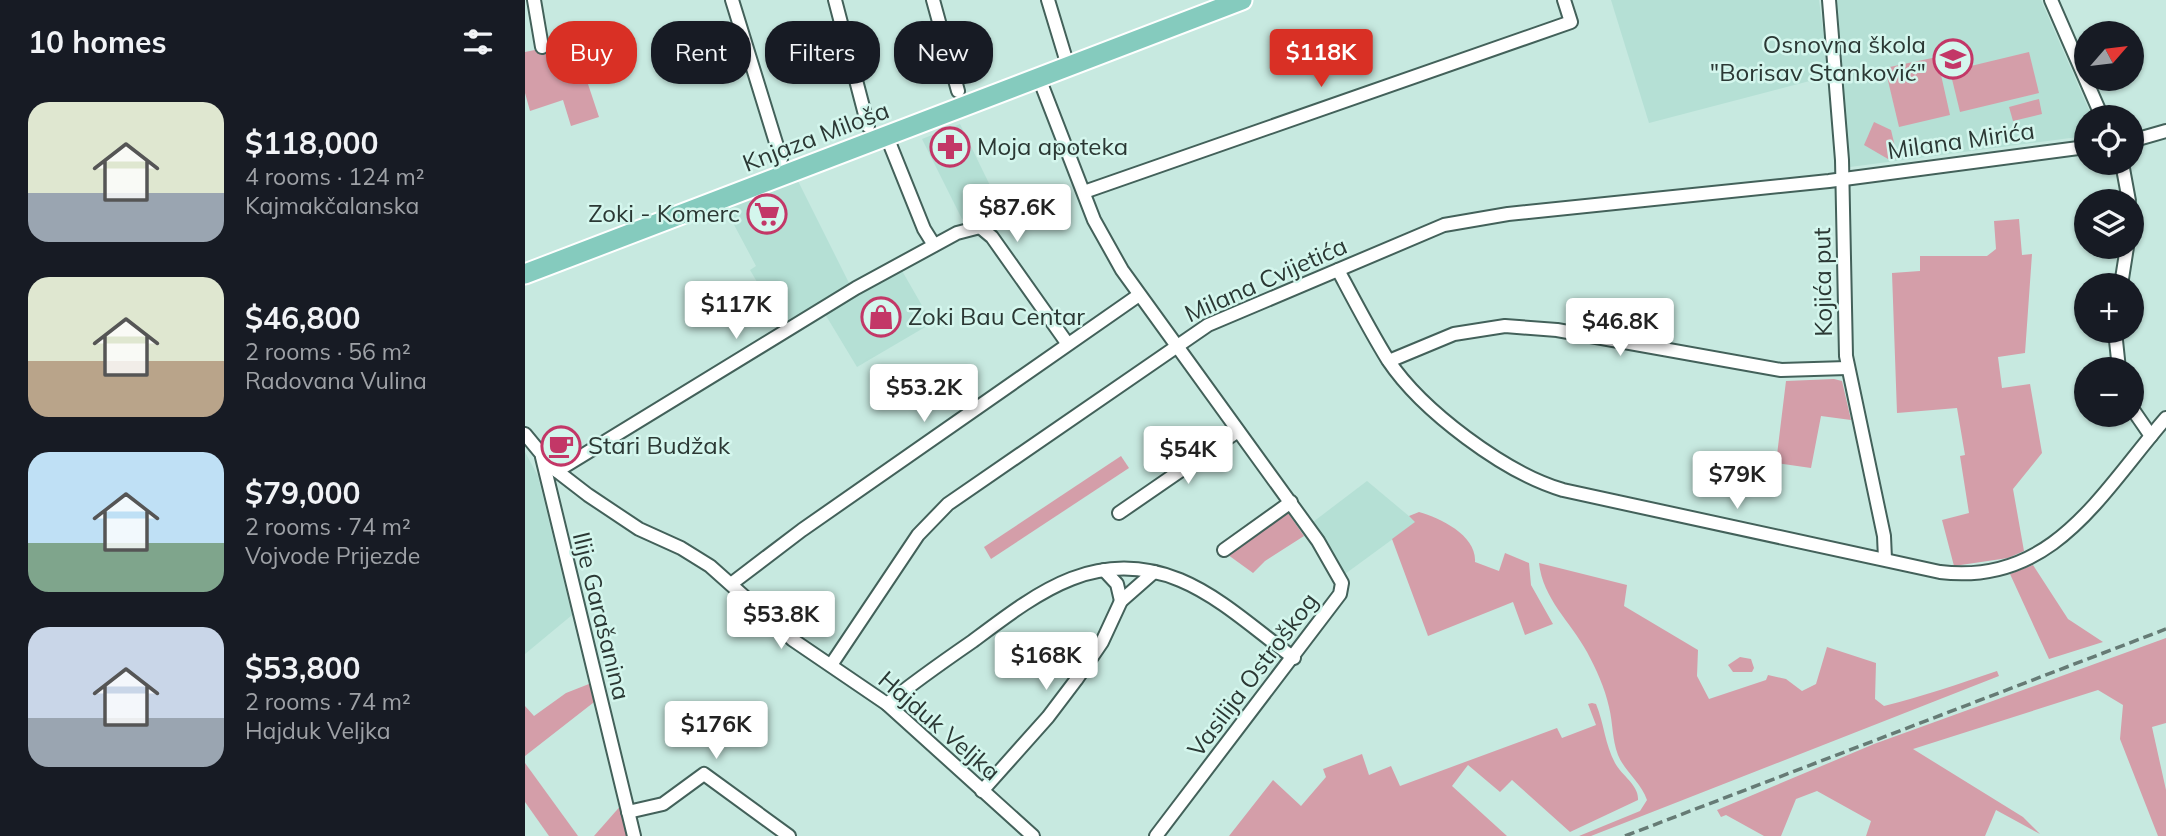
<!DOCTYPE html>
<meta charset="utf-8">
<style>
:root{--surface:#171b24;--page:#20242c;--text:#f1f3f6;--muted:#9ea1a6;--accent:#d93025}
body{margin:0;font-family:Mulish,sans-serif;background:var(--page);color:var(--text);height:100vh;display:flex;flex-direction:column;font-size:26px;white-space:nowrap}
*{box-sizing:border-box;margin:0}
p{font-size:23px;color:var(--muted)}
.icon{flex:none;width:38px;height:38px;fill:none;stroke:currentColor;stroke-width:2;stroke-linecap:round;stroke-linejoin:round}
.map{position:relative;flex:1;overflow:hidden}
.sheet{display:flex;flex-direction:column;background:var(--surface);width:525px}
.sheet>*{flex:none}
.guide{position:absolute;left:21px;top:21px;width:665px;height:63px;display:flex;gap:14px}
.needle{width:46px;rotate:62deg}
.controls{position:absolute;left:1549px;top:21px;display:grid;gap:14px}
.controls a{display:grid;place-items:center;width:70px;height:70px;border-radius:50%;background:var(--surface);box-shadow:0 2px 5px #0004;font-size:35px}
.price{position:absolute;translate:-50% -60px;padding:0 16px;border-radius:7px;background:#fff;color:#222;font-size:23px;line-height:46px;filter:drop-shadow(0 2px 4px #0008)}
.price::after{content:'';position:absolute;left:50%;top:42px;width:21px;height:16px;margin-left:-10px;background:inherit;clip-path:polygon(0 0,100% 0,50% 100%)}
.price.selected{background:var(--accent);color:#fff}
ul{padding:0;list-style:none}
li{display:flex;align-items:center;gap:21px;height:175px;padding:0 28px}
li span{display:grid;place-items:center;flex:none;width:196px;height:140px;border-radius:21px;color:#555}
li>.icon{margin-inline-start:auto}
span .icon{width:84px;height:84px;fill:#fffc;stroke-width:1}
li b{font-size:30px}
h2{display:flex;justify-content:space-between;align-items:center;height:84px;padding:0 28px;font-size:30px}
.pill{padding:0 24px;border-radius:28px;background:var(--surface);box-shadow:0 2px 5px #0004;font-size:24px;line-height:63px}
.pill.selected{background:var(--accent);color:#fff}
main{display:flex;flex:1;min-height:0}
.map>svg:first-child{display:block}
.built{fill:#b5e0d5}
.green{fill:#d49ea9}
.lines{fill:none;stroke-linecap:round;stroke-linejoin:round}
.street-casing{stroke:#43615a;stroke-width:16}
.primary-casing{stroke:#fff;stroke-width:23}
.street{stroke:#fff;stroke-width:12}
.primary{stroke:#85cbbe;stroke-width:19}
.rail{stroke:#667b75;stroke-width:3.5;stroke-dasharray:10 5;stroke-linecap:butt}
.labels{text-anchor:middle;stroke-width:5;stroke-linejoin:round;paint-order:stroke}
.poi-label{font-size:24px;fill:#2b3834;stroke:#d4f6ed;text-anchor:start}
.street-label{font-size:24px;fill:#2b3834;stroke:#d4f6ed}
</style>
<main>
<section class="sheet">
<h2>10 homes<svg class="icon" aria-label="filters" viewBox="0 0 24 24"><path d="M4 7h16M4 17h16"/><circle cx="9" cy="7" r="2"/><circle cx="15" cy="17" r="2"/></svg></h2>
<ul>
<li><span style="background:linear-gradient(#dfe7d0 65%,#9aa5b1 0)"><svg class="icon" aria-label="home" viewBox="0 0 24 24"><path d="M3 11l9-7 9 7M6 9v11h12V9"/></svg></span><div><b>$118,000</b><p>4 rooms · 124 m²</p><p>Kajmakčalanska</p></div></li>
<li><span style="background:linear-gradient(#dfe7d0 60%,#b9a48a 0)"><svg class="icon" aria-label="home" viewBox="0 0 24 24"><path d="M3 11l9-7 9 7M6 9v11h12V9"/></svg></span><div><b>$46,800</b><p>2 rooms · 56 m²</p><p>Radovana Vulina</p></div></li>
<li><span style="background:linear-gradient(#bfe0f5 65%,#7fa58c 0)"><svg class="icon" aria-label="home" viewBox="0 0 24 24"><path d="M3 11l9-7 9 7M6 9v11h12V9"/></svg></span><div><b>$79,000</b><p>2 rooms · 74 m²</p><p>Vojvode Prijezde</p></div></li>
<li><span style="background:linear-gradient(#c9d6e8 65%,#9aa5b1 0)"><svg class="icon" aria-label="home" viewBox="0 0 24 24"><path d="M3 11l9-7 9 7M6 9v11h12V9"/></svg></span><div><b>$53,800</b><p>2 rooms · 74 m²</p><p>Hajduk Veljka</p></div></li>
</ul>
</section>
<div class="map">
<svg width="1641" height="836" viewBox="0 0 1641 836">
<rect width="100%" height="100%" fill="#c7e9e0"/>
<g class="built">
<path d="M1086 0H1294L1304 76 1124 123Z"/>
<path d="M1309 0H1516L1567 117H1561V136L1325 167Z"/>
<path d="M435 124 476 208 437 219 397 139Z"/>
<path d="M271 177 325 285 258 326 225 270 231 266 199 206Z"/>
<path d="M376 269 407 323 332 367 300 314Z"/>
<path d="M0 452 13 476 47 615 0 654Z"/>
<path d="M842 481 891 522 820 574 788 522Z"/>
</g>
<g class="green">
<path d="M49 42 74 117 46 126 38 100 5 111 0 93V52Z"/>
<path d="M1504 52 1514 93 1435 112 1425 71Z"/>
<path d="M1412 57 1425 115 1374 127 1360 68Z"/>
<path d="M1514 99 1517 114 1488 121 1484 107Z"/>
<path d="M1349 122 1366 130 1373 159H1363L1339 145Z"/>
<path d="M1494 219 1497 255 1507 254 1500 353 1473 357 1477 388 1505 384 1517 453 1488 489 1499 551 1483 558 1429 566 1417 520 1444 513 1435 456 1440 455 1432 408 1372 413 1367 273 1395 271V256H1462L1471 249 1469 221Z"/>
<path d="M1309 379 1317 381 1326 420 1296 416 1286 468 1251 463 1261 381Z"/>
<path d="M596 456 604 468 466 559 459 547Z"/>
<path d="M759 507 779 536 740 561 728 573 699 552Z"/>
<path d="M894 512C916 518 952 536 950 562L974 571 980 553 1004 563 1006 585 1028 624 1000 635 988 602 903 636 867 539 890 522 884 516Z"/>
<path d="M1014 563 1102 585 1099 606 1173 650 1172 676 1184 699 1241 680 1243 675 1261 679 1277 691 1291 684 1302 647 1351 663 1350 699 1359 706C1398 696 1434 684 1472 671L1474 676 1066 836H1054L1115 811 1122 800C1116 782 1100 772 1093 755 1087 739 1088 723 1084 707 1080 688 1071 669 1062 652 1045 621 1018 599 1014 563Z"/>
<path d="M1508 565 1543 619 1578 642 1524 659 1485 574Z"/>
<path d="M1641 638V723L1627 727 1641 790V836H1633L1595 739 1598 705 1573 690 1388 749 1498 817 1515 834 1471 810 1460 836H1341L1346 821 1292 791 1271 799 1256 836H1239L1201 815 1196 817 1192 810 1349 744Z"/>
<path d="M1215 657 1226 659 1229 668 1227 672H1208L1203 665Z"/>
<path d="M69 682 73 699 0 756V706L9 716 41 693Z"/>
<path d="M1067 703 1071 704C1079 723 1080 745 1090 763 1097 776 1114 785 1113 800L1045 832 987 780 975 792 943 765 927 786 982 836H704L748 780 776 806 801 777 798 769 837 754 844 775 866 766 875 786 1032 728 1037 738 1071 725 1063 704Z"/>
<path d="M0 763 53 836H24L0 802Z"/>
<path d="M98 803 103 836H69Z"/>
</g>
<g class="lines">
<g class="street-casing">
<g id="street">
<path d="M9 0 17 47"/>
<path d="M207 0 256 159"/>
<path d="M310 0 343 126"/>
<path d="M408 0 433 91"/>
<path d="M523 0 543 66"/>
<path d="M1304 0 1317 160 1321 356 1359 536 1360 559"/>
<path d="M1526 0 1577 117"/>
<path d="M514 78 569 220 597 270 793 541 817 583 815 594 631 836"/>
<path d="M362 137 399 229 409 245"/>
<path d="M1606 141 1641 131"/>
<path d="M1597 163 1604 201"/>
<path d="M559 192 1046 22 1039 0"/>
<path d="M813 270C829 300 845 331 863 360 897 411 980 473 1038 490L1415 572C1528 586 1576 493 1641 418"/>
<path d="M1596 285 1602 247"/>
<path d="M1590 331 1594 369"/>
<path d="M864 361 929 334 980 326 1032 330 1256 370 1322 368"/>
<path d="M1606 407 1626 436"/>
<path d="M0 434 28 468 63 495 114 529 156 548 185 566 268 640 362 704 508 836"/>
<path d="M17 457 109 836"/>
<path d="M32 471 331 288 432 233 455 227 467 237 542 343"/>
<path d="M594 513 713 431"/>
<path d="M699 550 766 502"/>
<path d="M579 570 592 584 596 601"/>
<path d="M206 584 277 530 614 295"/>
<path d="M306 665 393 535 423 504 683 325 919 225 983 214 1304 181 1561 147"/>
<path d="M362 704C390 681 419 661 448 641 512 593 571 546 655 580 696 597 733 632 769 658"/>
<path d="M457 791 523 717 551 680 577 642 596 601 629 572"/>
<path d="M103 812 138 804 179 774 264 836"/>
</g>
</g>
<g class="primary-casing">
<path id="primary" d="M0 274 717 0"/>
</g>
<use href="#street" class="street"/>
<use href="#primary" class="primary"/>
<path class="rail" d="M1100 836 1641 629"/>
</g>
<defs>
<g id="school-ring" transform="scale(2.0125)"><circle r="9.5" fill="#d4f6ed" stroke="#c33767" stroke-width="1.5"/><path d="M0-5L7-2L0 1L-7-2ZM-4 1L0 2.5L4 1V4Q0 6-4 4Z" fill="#c33767"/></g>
<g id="pharmacy-ring" transform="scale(2.0125)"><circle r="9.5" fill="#d4f6ed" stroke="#c33767" stroke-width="1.5"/><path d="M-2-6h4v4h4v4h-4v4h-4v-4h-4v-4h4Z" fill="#c33767"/></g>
<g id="supermarket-ring" transform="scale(2.0125)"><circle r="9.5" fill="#d4f6ed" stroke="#c33767" stroke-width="1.5"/><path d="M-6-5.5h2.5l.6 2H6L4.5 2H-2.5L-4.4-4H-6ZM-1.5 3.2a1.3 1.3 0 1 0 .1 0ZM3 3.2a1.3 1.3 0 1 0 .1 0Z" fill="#c33767"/></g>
<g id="shop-ring" transform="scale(2.0125)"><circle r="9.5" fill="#d4f6ed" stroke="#c33767" stroke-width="1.5"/><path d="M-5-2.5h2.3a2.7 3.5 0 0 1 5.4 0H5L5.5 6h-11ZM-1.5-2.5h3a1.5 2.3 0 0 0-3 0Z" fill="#c33767"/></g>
<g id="cafe-ring" transform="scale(2.0125)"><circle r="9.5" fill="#d4f6ed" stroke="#c33767" stroke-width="1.5"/><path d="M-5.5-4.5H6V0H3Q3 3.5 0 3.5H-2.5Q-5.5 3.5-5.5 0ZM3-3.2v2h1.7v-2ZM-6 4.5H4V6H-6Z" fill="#c33767"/></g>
</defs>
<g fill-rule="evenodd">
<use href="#school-ring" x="1428" y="59"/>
<use href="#pharmacy-ring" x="425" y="147"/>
<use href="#supermarket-ring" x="242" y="214"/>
<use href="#shop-ring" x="356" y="317"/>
<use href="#cafe-ring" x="36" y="446"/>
</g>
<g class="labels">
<g class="poi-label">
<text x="1401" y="53" text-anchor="end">Osnovna škola<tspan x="1401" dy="28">"Borisav Stanković"</tspan></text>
<text x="452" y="155">Moja apoteka</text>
<text x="215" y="222" text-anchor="end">Zoki - Komerc</text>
<text x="383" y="325">Zoki Bau Centar</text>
<text x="63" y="454">Stari Budžak</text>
</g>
<g class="street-label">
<text transform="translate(291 137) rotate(-21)" y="8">Knjaza Miloša</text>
<text transform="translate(1436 141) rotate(-8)" y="8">Milana Mirića</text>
<text transform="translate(741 280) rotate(-24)" y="8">Milana Cvijetića</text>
<text transform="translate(1298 282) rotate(-91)" y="8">Kojića put</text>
<text transform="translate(76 616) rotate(76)" y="8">Ilije Garašanina</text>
<text transform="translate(728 675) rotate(-53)" y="8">Vasilija Ostroškog</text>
<text transform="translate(414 726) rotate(41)" y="8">Hajduk Veljka</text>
</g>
</g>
</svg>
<div class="controls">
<a><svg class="needle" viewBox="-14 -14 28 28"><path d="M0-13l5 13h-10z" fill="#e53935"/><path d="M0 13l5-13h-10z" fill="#9ea1a6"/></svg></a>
<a><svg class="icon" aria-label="locate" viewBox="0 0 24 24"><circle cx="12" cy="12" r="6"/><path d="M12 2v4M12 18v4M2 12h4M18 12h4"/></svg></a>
<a><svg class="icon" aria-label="layers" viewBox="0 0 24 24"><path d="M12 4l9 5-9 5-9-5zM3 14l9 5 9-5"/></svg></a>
<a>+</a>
<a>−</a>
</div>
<b class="price selected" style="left:796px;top:89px">$118K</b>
<b class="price" style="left:492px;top:244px">$87.6K</b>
<b class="price" style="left:211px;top:341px">$117K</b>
<b class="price" style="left:1095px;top:358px">$46.8K</b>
<b class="price" style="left:399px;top:424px">$53.2K</b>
<b class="price" style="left:663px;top:486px">$54K</b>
<b class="price" style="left:1212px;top:511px">$79K</b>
<b class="price" style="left:256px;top:651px">$53.8K</b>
<b class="price" style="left:521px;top:692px">$168K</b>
<b class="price" style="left:191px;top:761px">$176K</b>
<div class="guide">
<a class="pill selected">Buy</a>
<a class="pill">Rent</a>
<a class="pill">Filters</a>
<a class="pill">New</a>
</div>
</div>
</main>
